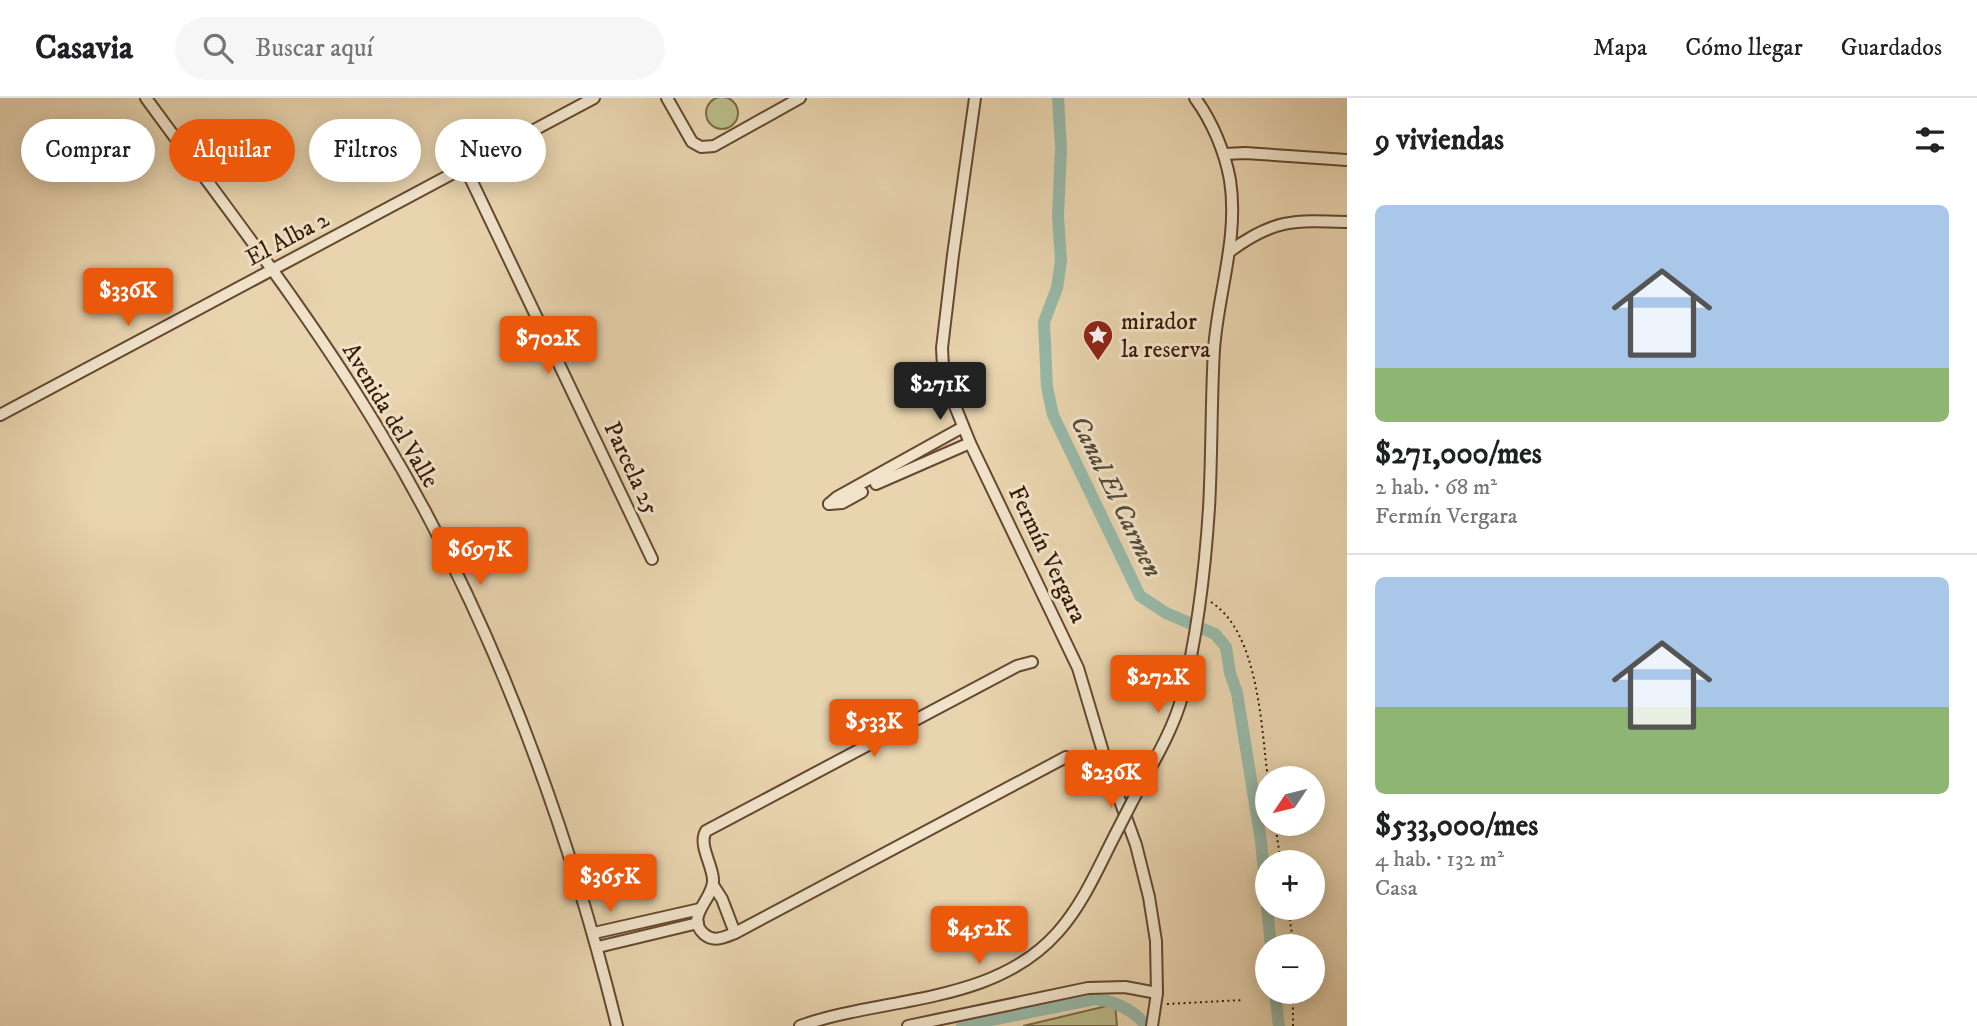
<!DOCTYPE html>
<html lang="es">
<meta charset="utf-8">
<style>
:root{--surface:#fff;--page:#f6f6f6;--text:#202124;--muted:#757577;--line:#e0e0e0;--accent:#ea580c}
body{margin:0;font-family:"IM FELL DW Pica",serif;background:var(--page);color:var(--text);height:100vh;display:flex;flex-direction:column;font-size:26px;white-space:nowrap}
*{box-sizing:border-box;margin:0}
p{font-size:23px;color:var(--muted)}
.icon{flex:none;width:38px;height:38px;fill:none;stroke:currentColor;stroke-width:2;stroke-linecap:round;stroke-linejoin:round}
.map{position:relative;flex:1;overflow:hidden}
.side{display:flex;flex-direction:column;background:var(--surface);width:630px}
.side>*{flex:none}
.banner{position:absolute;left:21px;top:21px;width:665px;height:63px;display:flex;gap:14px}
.needle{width:46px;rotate:235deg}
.controls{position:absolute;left:1255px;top:668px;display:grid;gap:14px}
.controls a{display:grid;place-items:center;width:70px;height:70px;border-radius:50%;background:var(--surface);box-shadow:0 4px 18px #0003;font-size:35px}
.price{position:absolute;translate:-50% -60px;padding:0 16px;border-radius:7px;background:var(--accent);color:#fff;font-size:23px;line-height:46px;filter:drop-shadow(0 2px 4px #0008)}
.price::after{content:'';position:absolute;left:50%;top:42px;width:21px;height:16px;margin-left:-10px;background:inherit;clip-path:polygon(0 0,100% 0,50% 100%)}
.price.on{background:#222;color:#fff}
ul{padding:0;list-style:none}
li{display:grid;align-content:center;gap:14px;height:371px;padding:0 28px}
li+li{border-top:2px solid var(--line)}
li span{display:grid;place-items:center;height:217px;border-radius:10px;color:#555}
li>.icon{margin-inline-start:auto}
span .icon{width:126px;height:126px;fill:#fffc;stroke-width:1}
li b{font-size:30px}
h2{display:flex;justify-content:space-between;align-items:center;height:84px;padding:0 28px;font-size:30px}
.pill{padding:0 24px;border-radius:32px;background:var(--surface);box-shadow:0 4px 18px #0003;font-size:24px;line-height:63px}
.pill.on{background:var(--accent);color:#fff}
header{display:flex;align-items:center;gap:42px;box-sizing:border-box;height:98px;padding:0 35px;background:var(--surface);border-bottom:2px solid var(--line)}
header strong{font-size:33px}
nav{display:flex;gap:38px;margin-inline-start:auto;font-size:24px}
.search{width:490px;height:63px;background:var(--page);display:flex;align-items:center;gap:18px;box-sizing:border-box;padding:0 24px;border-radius:38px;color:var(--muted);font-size:26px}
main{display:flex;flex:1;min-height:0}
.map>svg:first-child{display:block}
.green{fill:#babc88;stroke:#7a6a46;stroke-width:2}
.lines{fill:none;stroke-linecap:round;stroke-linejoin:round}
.canal{stroke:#97b8a8;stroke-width:12}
.minor-casing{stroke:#65482f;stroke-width:14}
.path{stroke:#391905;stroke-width:2;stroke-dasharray:2 3.5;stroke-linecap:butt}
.minor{stroke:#f0e3ca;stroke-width:10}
.minor-bridge-casing{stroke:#65482f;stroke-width:14;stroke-linecap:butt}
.minor-bridge{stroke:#f0e3ca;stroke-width:10}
.labels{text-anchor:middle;stroke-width:6;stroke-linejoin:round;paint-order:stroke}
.street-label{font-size:24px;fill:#391905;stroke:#f0e3ca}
.poi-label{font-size:24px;fill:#391905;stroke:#f0e3ca;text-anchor:start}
.water-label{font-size:26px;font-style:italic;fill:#554936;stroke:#f0e3ca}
</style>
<header>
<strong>Casavia</strong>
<div class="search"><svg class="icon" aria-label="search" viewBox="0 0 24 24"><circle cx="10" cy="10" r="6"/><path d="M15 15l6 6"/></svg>Buscar aquí</div>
<nav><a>Mapa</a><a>Cómo llegar</a><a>Guardados</a></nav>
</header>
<main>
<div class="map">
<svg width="1347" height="928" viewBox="0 0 1347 928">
<rect width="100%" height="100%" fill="#e8d4ae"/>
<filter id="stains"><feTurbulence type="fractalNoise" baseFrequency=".00286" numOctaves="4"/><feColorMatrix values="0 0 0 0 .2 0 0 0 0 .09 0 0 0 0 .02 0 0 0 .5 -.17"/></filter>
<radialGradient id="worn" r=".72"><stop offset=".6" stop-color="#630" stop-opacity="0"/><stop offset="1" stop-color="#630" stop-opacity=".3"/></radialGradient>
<g class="green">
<circle cx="722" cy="15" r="16"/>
<path d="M1115 906 1117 928H1023Z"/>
</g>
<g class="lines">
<g class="canal">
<path d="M1058 0 1061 50 1058 118 1061 163 1057 190 1044 224 1047 289 1053 317 1140 498 1166 515 1215 536 1226 549 1230 575 1237 595 1261 743 1267 806"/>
<path d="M1267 810 1271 849"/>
<path d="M1275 894 1279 928"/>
<path d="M962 928 1095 901C1114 903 1130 910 1143 924"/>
</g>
<g class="minor-casing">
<g id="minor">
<path d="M146 0C227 111 312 219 382 337 492 520 566 721 617 928"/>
<path d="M667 0 692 44 701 49 714 48 800 0"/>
<path d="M975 0 953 157 942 250 943 269 953 303 970 345 1078 570 1106 664 1136 747 1149 799 1156 843 1157 895 1152 928"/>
<path d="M1224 56 1245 55 1347 62"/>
<path d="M465 69 652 461"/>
<path d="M1229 154C1273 121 1294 122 1347 124"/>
<path d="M0 317 594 0"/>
<path d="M876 386 970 345"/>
<path d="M829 406 837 399 963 329"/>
<path d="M829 406 842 405 862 394"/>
<path d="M1032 564 1017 568 706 733C698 746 712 766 713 781 715 800 684 818 704 836 714 845 725 839 735 835L1066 659"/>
<path d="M1134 700C1151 668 1172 635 1182 599 1197 539 1205 473 1209 410 1212 357 1211 304 1214 251 1218 195 1239 139 1230 82 1225 54 1212 23 1195 0"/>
<path d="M713 787 722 801 735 835"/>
<path d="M594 835 700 811"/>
<path d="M598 849 698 825"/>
<path d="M800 928C885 898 994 907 1058 834 1083 806 1098 770 1115 737"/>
<path d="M908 928 1088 890 1125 889 1157 895"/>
</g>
</g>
<g class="path">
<path d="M1211 504C1259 535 1261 629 1268 681"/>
<path d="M1275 726 1281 765"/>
<path d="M1288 810 1294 849"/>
<path d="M1167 906 1243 902"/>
<path d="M1293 928V894"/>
</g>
<use href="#minor" class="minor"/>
<g class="minor-bridge-casing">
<path id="minor-bridge" d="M1115 737 1134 700"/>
</g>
<use href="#minor-bridge" class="minor-bridge"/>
</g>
<defs>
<g id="sight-pin" transform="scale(1.575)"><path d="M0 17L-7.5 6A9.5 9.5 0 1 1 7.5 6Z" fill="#8f2418" stroke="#f0e3ca"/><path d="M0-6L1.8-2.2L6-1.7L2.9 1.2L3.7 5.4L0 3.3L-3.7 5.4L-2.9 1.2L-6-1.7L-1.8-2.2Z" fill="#fff"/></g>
</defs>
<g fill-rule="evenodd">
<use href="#sight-pin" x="1098" y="237"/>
</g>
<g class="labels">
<g class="street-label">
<text transform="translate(287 140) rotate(-28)" y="8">El Alba 2</text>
<text transform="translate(391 317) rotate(59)" y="8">Avenida del Valle</text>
<text transform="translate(632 370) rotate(65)" y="8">Parcela 25</text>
<text transform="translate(1048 456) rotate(64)" y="8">Fermín Vergara</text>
</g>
<g class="poi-label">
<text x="1121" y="231">mirador<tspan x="1121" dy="28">la reserva</tspan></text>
</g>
<g class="water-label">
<text transform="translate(1117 398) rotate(64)" y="9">Canal El Carmen</text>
</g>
</g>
<rect width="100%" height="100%" filter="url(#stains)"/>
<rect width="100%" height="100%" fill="url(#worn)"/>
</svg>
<div class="controls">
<a><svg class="needle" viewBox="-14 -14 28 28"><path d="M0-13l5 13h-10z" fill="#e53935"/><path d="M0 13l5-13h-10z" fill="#757577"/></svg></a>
<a>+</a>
<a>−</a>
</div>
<b class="price" style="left:128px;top:230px">$336K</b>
<b class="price" style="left:548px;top:278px">$702K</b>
<b class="price on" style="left:940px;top:324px">$271K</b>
<b class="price" style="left:480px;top:489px">$697K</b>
<b class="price" style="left:1158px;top:617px">$272K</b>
<b class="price" style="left:874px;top:661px">$533K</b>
<b class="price" style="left:1111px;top:712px">$236K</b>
<b class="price" style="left:610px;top:816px">$365K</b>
<b class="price" style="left:979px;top:868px">$452K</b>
<div class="banner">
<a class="pill">Comprar</a>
<a class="pill on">Alquilar</a>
<a class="pill">Filtros</a>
<a class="pill">Nuevo</a>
</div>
</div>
<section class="side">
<h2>9 viviendas<svg class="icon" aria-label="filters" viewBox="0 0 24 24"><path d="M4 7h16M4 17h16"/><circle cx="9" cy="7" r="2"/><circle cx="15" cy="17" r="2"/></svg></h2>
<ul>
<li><span style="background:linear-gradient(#a9c7e8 75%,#8fb573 0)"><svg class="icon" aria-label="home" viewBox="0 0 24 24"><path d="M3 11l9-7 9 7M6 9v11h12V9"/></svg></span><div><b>$271,000/mes</b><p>2 hab. · 68 m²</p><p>Fermín Vergara</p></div></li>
<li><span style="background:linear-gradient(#a9c7e8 60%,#8fb573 0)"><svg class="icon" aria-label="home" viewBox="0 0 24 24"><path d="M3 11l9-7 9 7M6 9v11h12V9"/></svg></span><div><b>$533,000/mes</b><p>4 hab. · 132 m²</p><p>Casa</p></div></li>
</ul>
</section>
</main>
